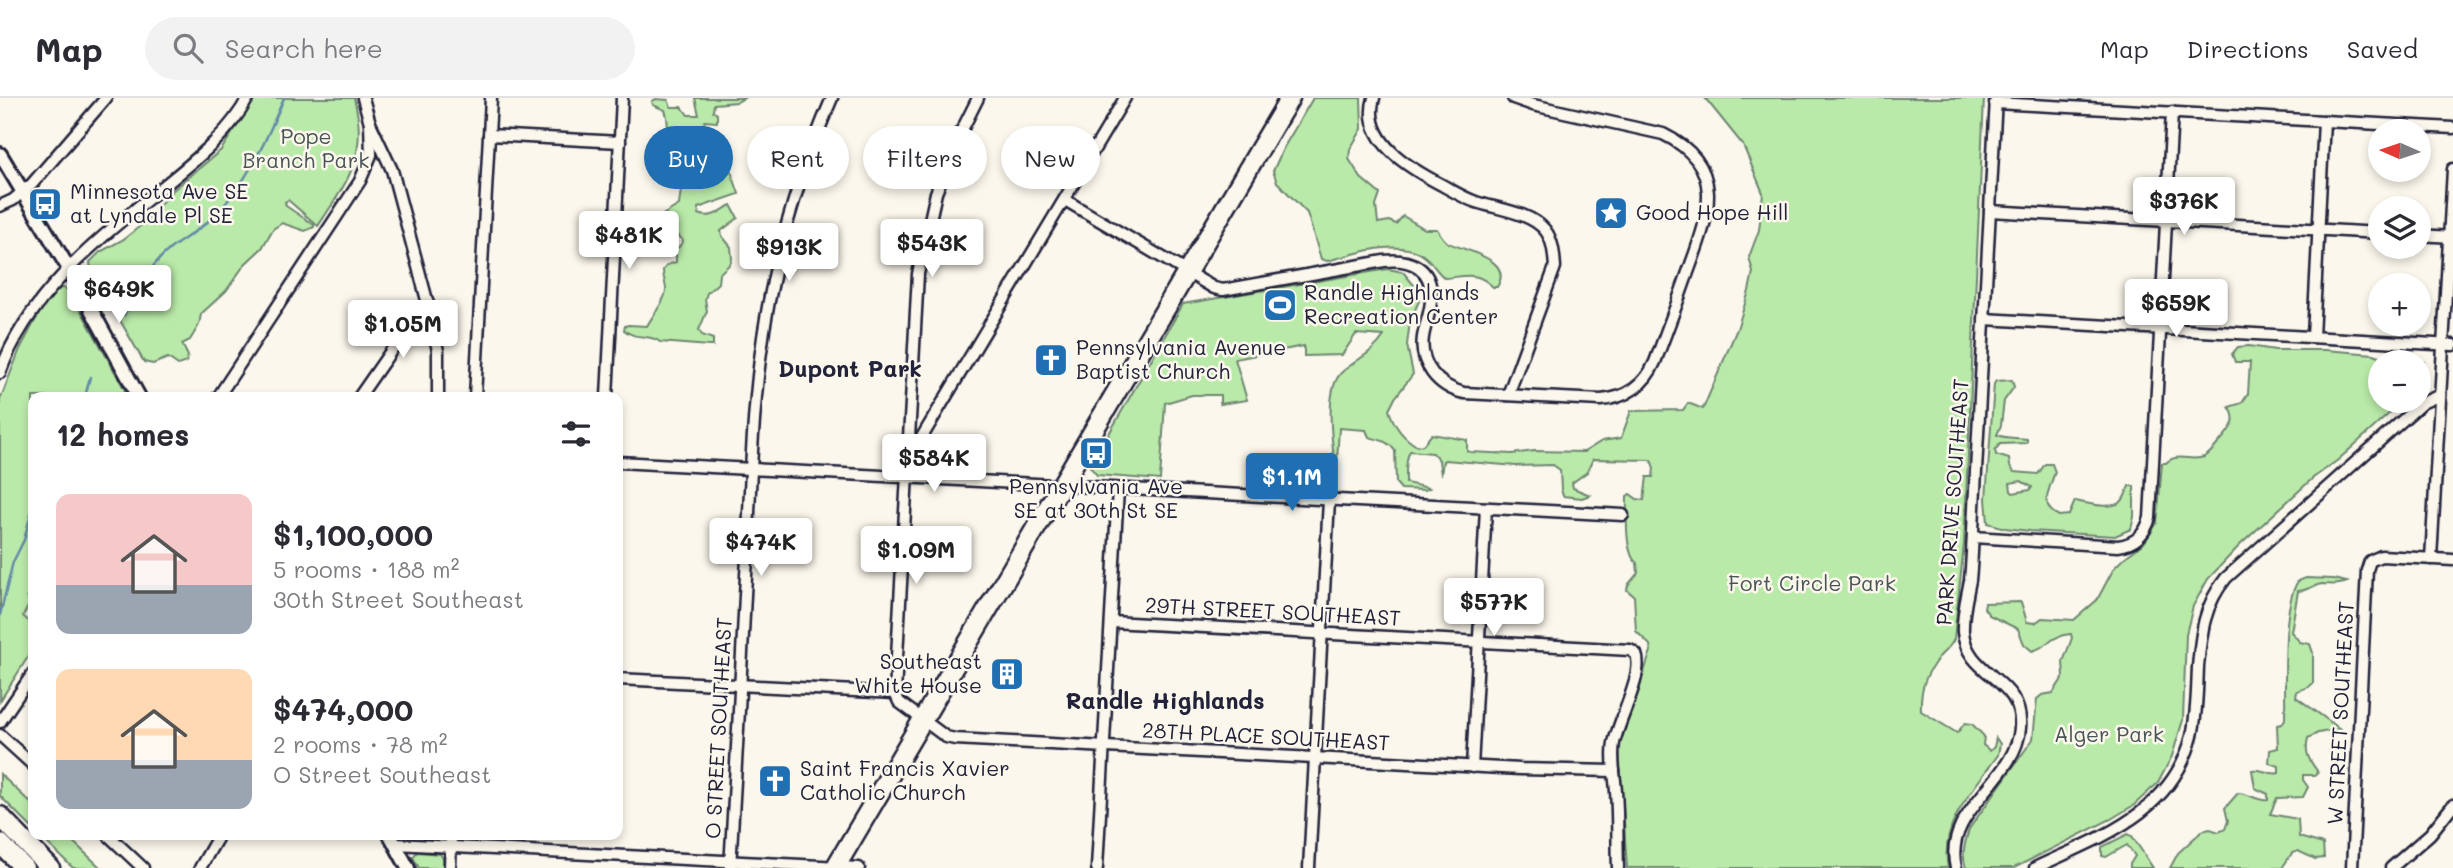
<!DOCTYPE html>
<meta charset="utf-8">
<style>
:root{--surface:#fff;--page:#f2f2f3;--text:#2b2b33;--muted:#7c7c81;--line:#e1e1e2;--accent:#1f6fb2}
body{margin:0;font-family:Mali,sans-serif;background:var(--page);color:var(--text);height:100vh;display:flex;flex-direction:column;font-size:26px;white-space:nowrap}
*{box-sizing:border-box;margin:0}
p{font-size:23px;color:var(--muted)}
.icon{flex:none;width:38px;height:38px;fill:none;stroke:currentColor;stroke-width:2;stroke-linecap:round;stroke-linejoin:round}
.map{position:relative;flex:1;overflow:hidden}
.details{position:absolute;left:28px;top:294px;width:595px;height:448px;display:flex;flex-direction:column;background:var(--surface);border-radius:14px;box-shadow:0 4px 10px #0003}
.details>*{flex:none}
.banner{position:absolute;left:644px;top:28px;width:665px;height:63px;display:flex;gap:14px}
.needle{width:46px;rotate:273deg}
.buttons{position:absolute;left:2368px;top:21px;display:grid;gap:14px}
.buttons a{display:grid;place-items:center;width:63px;height:63px;border-radius:50%;background:var(--surface);box-shadow:0 4px 10px #0003;font-size:35px}
.price{position:absolute;translate:-50% -60px;padding:0 16px;border-radius:7px;background:#fff;color:#222;font-size:23px;line-height:46px;filter:drop-shadow(0 2px 4px #0008)}
.price::after{content:'';position:absolute;left:50%;top:42px;width:21px;height:16px;margin-left:-10px;background:inherit;clip-path:polygon(0 0,100% 0,50% 100%)}
.price.selected{background:var(--accent);color:#fff}
ul{padding:0;list-style:none}
li{display:flex;align-items:center;gap:21px;height:175px;padding:0 28px}
li span{display:grid;place-items:center;flex:none;width:196px;height:140px;border-radius:14px;color:#555}
li>.icon{margin-inline-start:auto}
span .icon{width:84px;height:84px;fill:#fffc;stroke-width:1}
li b{font-size:30px}
h2{display:flex;justify-content:space-between;align-items:center;height:84px;padding:0 28px;font-size:30px}
.tag{padding:0 24px;border-radius:32px;background:var(--surface);box-shadow:0 4px 10px #0003;font-size:24px;line-height:63px}
.tag.selected{background:var(--accent);color:#fff}
header{display:flex;align-items:center;gap:42px;box-sizing:border-box;height:98px;padding:0 35px;background:var(--surface);border-bottom:2px solid var(--line)}
header strong{font-size:33px}
nav{display:flex;gap:38px;margin-inline-start:auto;font-size:24px}
.search{width:490px;height:63px;background:var(--page);display:flex;align-items:center;gap:18px;box-sizing:border-box;padding:0 24px;border-radius:38px;color:var(--muted);font-size:26px}
.map>svg:first-child{display:block}
.green{fill:#baeaa9;stroke:#6e8672;stroke-width:2;fill-rule:evenodd}
.lines{fill:none;stroke-linecap:round;stroke-linejoin:round}
.stream{stroke:#638aa7;stroke-width:2.5}
.street-casing{stroke:#22223b;stroke-width:15}
.secondary-casing{stroke:#22223b;stroke-width:18}
.highway-casing{stroke:#22223b;stroke-width:23}
.street{stroke:#fbf7ec;stroke-width:10}
.secondary{stroke:#fbf7ec;stroke-width:12}
.highway{stroke:#fbf7ec;stroke-width:18}
.labels{text-anchor:middle;stroke-width:5;stroke-linejoin:round;paint-order:stroke}
.park-label{font-size:21px;fill:#485456;stroke:#fbf7ec}
.poi-label{font-size:21px;fill:#22223b;stroke:#fbf7ec;text-anchor:start}
.street-label{font-size:21px;fill:#22223b;stroke:#fbf7ec}
.neighbourhood-label{font-size:23px;font-weight:bold;fill:#22223b;stroke:#fbf7ec}
</style>
<header>
<strong>Map</strong>
<div class="search"><svg class="icon" aria-label="search" viewBox="0 0 24 24"><circle cx="10" cy="10" r="6"/><path d="M15 15l6 6"/></svg>Search here</div>
<nav><a>Map</a><a>Directions</a><a>Saved</a></nav>
</header>
<div class="map">
<svg width="2453" height="770" viewBox="0 0 2453 770">
<rect width="100%" height="100%" fill="#fbf7ec"/>
<filter id="ink" filterUnits="userSpaceOnUse"><feTurbulence type="fractalNoise" baseFrequency=".0143" numOctaves="2"/><feDisplacementMap in="SourceGraphic" scale="14" xChannelSelector="R" yChannelSelector="G"/><feConvolveMatrix kernelMatrix="1 2 1 2 8 2 1 2 1" color-interpolation-filters="sRGB"/></filter>
<g filter="url(#ink)">
<g class="green">
<path d="M255 0H354C369 56 348 83 318 128L288 102 285 104 286 108 314 127V129L305 133 282 125 273 131 262 150 245 166 226 193 201 216 199 227 190 242 182 246 188 258 186 264 178 267 168 260 153 266 144 264 91 172 90 164 100 154 124 141 139 129 156 113 166 98 221 52Z"/>
<path d="M695 0H744L737 4 714 6 713 13 717 16V24L705 23 702 30 705 41 702 74 714 77 721 69 727 68 731 73 739 96 698 110 699 116C712 122 721 112 731 107L738 120 721 133 722 138 731 149 732 161 730 166 719 176 718 185 707 195 705 201 707 213 699 232 702 237 713 241V248H709L660 244C649 235 637 243 624 232L625 228 628 227 647 228C652 218 667 201 666 190 665 184 663 178 663 172L667 167 676 164V157L670 152 679 149 683 143 679 138 658 135 656 121 679 107 682 83 681 80 664 79 661 75C661 55 673 32 665 12L653 7 652 3 656 1 668 2 671 9H682L688 17H699Z"/>
<path d="M1313 0H1361L1362 31 1350 51 1349 61 1361 80 1380 96 1376 108 1378 125 1389 123 1396 126 1403 118 1425 131H1437C1440 136 1443 141 1447 144 1463 153 1515 160 1497 189H1493C1477 173 1466 178 1445 180 1436 174 1432 162 1421 156 1395 141 1354 156 1327 163L1321 161 1307 115 1277 84 1273 73 1284 49Z"/>
<path d="M1705 0H1984L1964 446 1954 541C1951 549 1945 552 1939 559 1925 577 1920 591 1921 613L1957 635 1965 625 1972 626 1984 638 1983 647 1990 653 1994 649 1996 640 2000 646 1998 657C1974 691 1939 726 1948 770H1627L1619 649 1651 553 1650 547 1636 533 1634 498 1627 492 1628 487 1638 475 1637 465C1624 456 1627 414 1627 398L1630 396 1637 401 1644 402 1647 379H1653L1654 370 1651 362 1593 361 1587 374 1572 385 1573 390 1590 397 1582 400 1563 398 1561 391 1560 372 1553 367 1516 368 1445 362 1443 363 1441 377 1439 362 1433 355 1410 353C1405 361 1406 375 1406 385L1429 390 1425 392 1401 391 1396 385 1395 353C1389 343 1379 342 1369 339L1366 332 1339 330 1336 380C1334 354 1322 292 1342 274 1357 261 1373 255 1384 238L1356 236 1342 257 1304 258V248L1235 261 1247 302 1220 306V297H1192L1165 305 1160 382 1097 377 1090 369 1183 206 1388 171 1403 174 1419 193V203L1410 223 1407 247 1413 276 1395 300 1389 312C1394 328 1403 340 1417 348L1423 347 1432 336 1467 342V353L1470 354 1512 356 1534 353 1584 354 1602 343 1621 340 1631 313 1683 312 1688 305 1703 311 1737 231 1749 193 1753 174 1749 159 1759 132 1763 95 1743 47Z"/>
<path d="M61 190H64L70 193 125 292 122 299H33V493L29 494 27 499 31 503 23 518 33 527V551L0 603V302L20 251 36 221 50 199Z"/>
<path d="M2249 248 2275 252H2325L2374 256 2391 262 2424 264 2423 278 2419 282 2418 264H2380V303H2403L2338 362 2313 380 2239 448 2208 481 2193 508 2186 536 2183 622 2172 658 2158 685 2134 707 2111 721 2014 770H1966C1961 756 1965 745 1969 731L2033 641 2037 601 2042 597 2053 595 2064 578 2063 564 2072 540 2071 536C2051 537 2048 549 2032 553L2024 546 2018 531 1989 517 1984 510 1985 505 2021 504 2027 524 2035 525 2042 520 2074 522 2097 502 2114 470 2124 460 2144 445 2157 425 2162 365H2166C2177 354 2191 364 2204 359 2210 357 2231 331 2233 325 2235 318 2232 313 2229 309L2242 305 2248 296 2250 264H2235L2232 256 2238 249Z"/>
<path d="M2012 282 2014 289 2004 303 2001 327 1997 337C2006 341 2017 339 2027 341V345L2000 346 1995 352 1996 357 2009 361 2010 368 2014 374 2038 376 2045 366H2052L2055 374C2050 390 2038 409 2059 418L2069 417 2075 403C2087 405 2110 412 2121 404 2125 400 2127 393 2129 388H2134V419L2131 431 2115 438 2030 433 2005 430 1988 425 1986 401 1994 286 1996 283ZM2021 383 2032 389 2030 392 2013 395 2011 393 2010 385Z"/>
<path d="M2306 480 2333 481 2347 484C2338 488 2331 486 2322 486 2313 487 2307 493 2298 493L2291 534 2300 544 2310 546 2313 555V585L2309 589 2297 593 2296 599 2340 631 2318 635 2308 640C2304 656 2310 663 2318 674L2314 677H2303V682L2308 689 2303 699 2277 700 2270 716 2298 721 2299 739 2323 746 2324 760 2315 761 2298 753 2292 755 2282 770H2170L2178 755 2202 733 2210 731 2219 734 2225 731 2228 723 2225 710 2238 695C2249 695 2258 704 2268 702V696L2255 690 2252 672C2262 670 2271 678 2279 675V668L2269 665 2270 652 2278 650 2277 627 2282 626 2285 621C2286 588 2281 509 2298 483Z"/>
<path d="M0 676 33 707V731L0 698Z"/>
<path d="M2128 736 2132 738 2153 770H2130V766L2135 758 2127 747 2106 759 2102 758V749Z"/>
<path d="M39 737H66L101 770H73Z"/>
<path d="M417 754 440 756 443 760V770H419L413 759Z"/>
</g>
<g class="lines">
<g class="stream">
<path d="M124 217C136 194 149 168 170 151 184 140 200 132 213 119 247 86 266 43 284 0"/>
<path d="M85 299 90 279"/>
<path d="M0 517 13 464 24 442 33 408"/>
</g>
<g class="street-casing">
<g id="street">
<path d="M363 0 370 25 392 72 428 206 438 253V299"/>
<path d="M1374 0C1361 43 1411 71 1442 87 1453 93 1464 100 1476 104 1497 111 1530 114 1545 132 1553 142 1554 156 1555 169L1508 297"/>
<path d="M1995 5 2453 30"/>
<path d="M489 37 620 44"/>
<path d="M1065 102 1214 190 1223 192 1384 163C1411 160 1433 170 1431 201 1431 214 1425 226 1423 239 1419 266 1438 289 1464 295L1601 302C1626 300 1645 287 1655 264 1666 235 1677 206 1687 177 1707 122 1731 69 1663 36L1533 7 1513 0"/>
<path d="M0 108 13 102 32 86 106 0"/>
<path d="M1990 113 2380 135"/>
<path d="M2418 137 2453 139"/>
<path d="M1984 221 2453 247"/>
<path d="M2313 239 2324 23"/>
<path d="M0 275C28 195 100 140 164 88 195 62 228 37 248 0"/>
<path d="M218 299 360 83 371 57 370 25"/>
<path d="M359 299 416 217 428 206"/>
<path d="M475 299 491 0"/>
<path d="M607 299 622 0"/>
<path d="M618 364 1623 417"/>
<path d="M907 364 1125 0"/>
<path d="M1973 439 2118 448C2136 446 2145 436 2150 420L2172 14"/>
<path d="M2431 461 2453 71"/>
<path d="M1111 524 1630 552 1636 556C1644 577 1619 621 1614 645 1611 661 1615 677 1616 694 1618 719 1617 745 1618 770"/>
<path d="M618 581 895 595"/>
<path d="M895 595 899 604 946 639 955 641 1520 671 1614 673"/>
<path d="M895 595 918 176 936 95 956 44 978 0"/>
<path d="M0 624 33 575"/>
<path d="M0 637 33 667"/>
<path d="M1472 669 1486 410"/>
<path d="M108 737 143 770"/>
<path d="M395 746 859 770"/>
<path d="M200 770 219 737"/>
<path d="M450 770 451 737"/>
<path d="M730 770C736 673 741 575 746 478 750 406 751 332 760 261 771 171 796 83 832 0"/>
<path d="M1097 770 1118 391"/>
<path d="M1309 770 1329 402"/>
<path d="M1956 770C1942 712 2016 683 2020 630 2024 580 1967 579 1963 534 1962 517 1967 499 1970 482 1973 452 1973 422 1975 392 1982 261 1989 131 1996 0"/>
<path d="M2035 770C2100 739 2172 716 2192 638 2197 616 2197 592 2198 569 2201 535 2204 507 2226 480L2422 305 2440 297"/>
<path d="M2352 770 2367 472 2370 463 2381 458 2453 462"/>
<path d="M2391 770 2430 736 2453 707"/>
</g>
</g>
<g class="secondary-casing">
<g id="secondary">
<path d="M0 56 69 171 139 299"/>
<path d="M390 737 408 770"/>
</g>
</g>
<g class="highway-casing">
<g id="highway">
<path d="M0 718 50 770"/>
<path d="M0 745 24 770"/>
<path d="M835 770 1290 0"/>
</g>
</g>
<use href="#street" class="street"/>
<use href="#secondary" class="secondary"/>
<use href="#highway" class="highway"/>
</g>
</g>
<defs>
<g id="bus-square" transform="scale(1.75)"><rect x="-9" y="-9" width="18" height="18" rx="4" fill="#1f6fb2" stroke="#fbf7ec"/><path d="M-5-6H5V4H4V6H2V4H-2V6H-4V4H-5ZM-3.5-4V0h7V-4ZM-3.5 1.2v1.5H-2V1.2ZM2 1.2v1.5H3.5V1.2Z" fill="#fff"/></g>
<g id="sight-square" transform="scale(1.75)"><rect x="-9" y="-9" width="18" height="18" rx="4" fill="#1f6fb2" stroke="#fbf7ec"/><path d="M0-6L1.8-2.2L6-1.7L2.9 1.2L3.7 5.4L0 3.3L-3.7 5.4L-2.9 1.2L-6-1.7L-1.8-2.2Z" fill="#fff"/></g>
<g id="stadium-square" transform="scale(1.75)"><rect x="-9" y="-9" width="18" height="18" rx="4" fill="#1f6fb2" stroke="#fbf7ec"/><path d="M0-5a6.5 5 0 1 0 0 10a6.5 5 0 1 0 0-10ZM-3.5-1.8h7v3.6h-7Z" fill="#fff"/></g>
<g id="church-square" transform="scale(1.75)"><rect x="-9" y="-9" width="18" height="18" rx="4" fill="#1f6fb2" stroke="#fbf7ec"/><path d="M-1.2-6h2.4v3.5h3.3v2.4h-3.3V6h-2.4V-.1h-3.3v-2.4h3.3Z" fill="#fff"/></g>
<g id="building-square" transform="scale(1.75)"><rect x="-9" y="-9" width="18" height="18" rx="4" fill="#1f6fb2" stroke="#fbf7ec"/><path d="M-4-6H4V6H1V3H-1V6H-4ZM-2.5-4.3h1.7v1.8h-1.7ZM.8-4.3h1.7v1.8H.8ZM-2.5-1h1.7V.8h-1.7ZM.8-1h1.7V.8H.8Z" fill="#fff"/></g>
</defs>
<g fill-rule="evenodd">
<use href="#bus-square" x="45" y="106"/>
<use href="#sight-square" x="1611" y="115"/>
<use href="#stadium-square" x="1280" y="207"/>
<use href="#church-square" x="1051" y="262"/>
<use href="#bus-square" x="1096" y="355"/>
<use href="#building-square" x="1007" y="576"/>
<use href="#church-square" x="775" y="683"/>
</g>
<g class="labels">
<g class="park-label">
<text x="306" y="46">Pope<tspan x="306" dy="24">Branch Park</tspan></text>
<text x="1812" y="493">Fort Circle Park</text>
<text x="2109" y="644">Alger Park</text>
</g>
<g class="poi-label">
<text x="70" y="101">Minnesota Ave SE<tspan x="70" dy="24">at Lyndale Pl SE</tspan></text>
<text x="1636" y="122">Good Hope Hill</text>
<text x="1304" y="202">Randle Highlands<tspan x="1304" dy="24">Recreation Center</tspan></text>
<text x="1076" y="257">Pennsylvania Avenue<tspan x="1076" dy="24">Baptist Church</tspan></text>
<text x="1096" y="396" text-anchor="middle">Pennsylvania Ave<tspan x="1096" dy="24">SE at 30th St SE</tspan></text>
<text x="982" y="571" text-anchor="end">Southeast<tspan x="982" dy="24">White House</tspan></text>
<text x="800" y="678">Saint Francis Xavier<tspan x="800" dy="24">Catholic Church</tspan></text>
</g>
<g class="street-label">
<text transform="translate(1953 404) rotate(-86)" y="7">PARK DRIVE SOUTHEAST</text>
<text transform="translate(1273 514) rotate(3)" y="7">29TH STREET SOUTHEAST</text>
<text transform="translate(2341 615) rotate(-87)" y="7">W STREET SOUTHEAST</text>
<text transform="translate(719 630) rotate(-87)" y="7">O STREET SOUTHEAST</text>
<text transform="translate(1266 639) rotate(3)" y="7">28TH PLACE SOUTHEAST</text>
</g>
<g class="neighbourhood-label">
<text x="850" y="279">Dupont Park</text>
<text x="1165" y="611">Randle Highlands</text>
</g>
</g>
</svg>
<div class="buttons">
<a><svg class="needle" viewBox="-14 -14 28 28"><path d="M0-13l5 13h-10z" fill="#e53935"/><path d="M0 13l5-13h-10z" fill="#7c7c81"/></svg></a>
<a><svg class="icon" aria-label="layers" viewBox="0 0 24 24"><path d="M12 4l9 5-9 5-9-5zM3 14l9 5 9-5"/></svg></a>
<a>+</a>
<a>−</a>
</div>
<b class="price" style="left:2184px;top:139px">$376K</b>
<b class="price" style="left:629px;top:173px">$481K</b>
<b class="price" style="left:932px;top:181px">$543K</b>
<b class="price" style="left:789px;top:185px">$913K</b>
<b class="price" style="left:119px;top:227px">$649K</b>
<b class="price" style="left:2176px;top:241px">$659K</b>
<b class="price" style="left:403px;top:262px">$1.05M</b>
<b class="price" style="left:934px;top:396px">$584K</b>
<b class="price selected" style="left:1292px;top:415px">$1.1M</b>
<b class="price" style="left:761px;top:480px">$474K</b>
<b class="price" style="left:916px;top:488px">$1.09M</b>
<b class="price" style="left:1494px;top:540px">$577K</b>
<div class="banner">
<a class="tag selected">Buy</a>
<a class="tag">Rent</a>
<a class="tag">Filters</a>
<a class="tag">New</a>
</div>
<section class="details">
<h2>12 homes<svg class="icon" aria-label="filters" viewBox="0 0 24 24"><path d="M4 7h16M4 17h16"/><circle cx="9" cy="7" r="2"/><circle cx="15" cy="17" r="2"/></svg></h2>
<ul>
<li><span style="background:linear-gradient(#f6c9c9 65%,#9aa5b1 0)"><svg class="icon" aria-label="home" viewBox="0 0 24 24"><path d="M3 11l9-7 9 7M6 9v11h12V9"/></svg></span><div><b>$1,100,000</b><p>5 rooms · 188 m²</p><p>30th Street Southeast</p></div></li>
<li><span style="background:linear-gradient(#ffd9b3 65%,#9aa5b1 0)"><svg class="icon" aria-label="home" viewBox="0 0 24 24"><path d="M3 11l9-7 9 7M6 9v11h12V9"/></svg></span><div><b>$474,000</b><p>2 rooms · 78 m²</p><p>O Street Southeast</p></div></li>
</ul>
</section>
</div>
